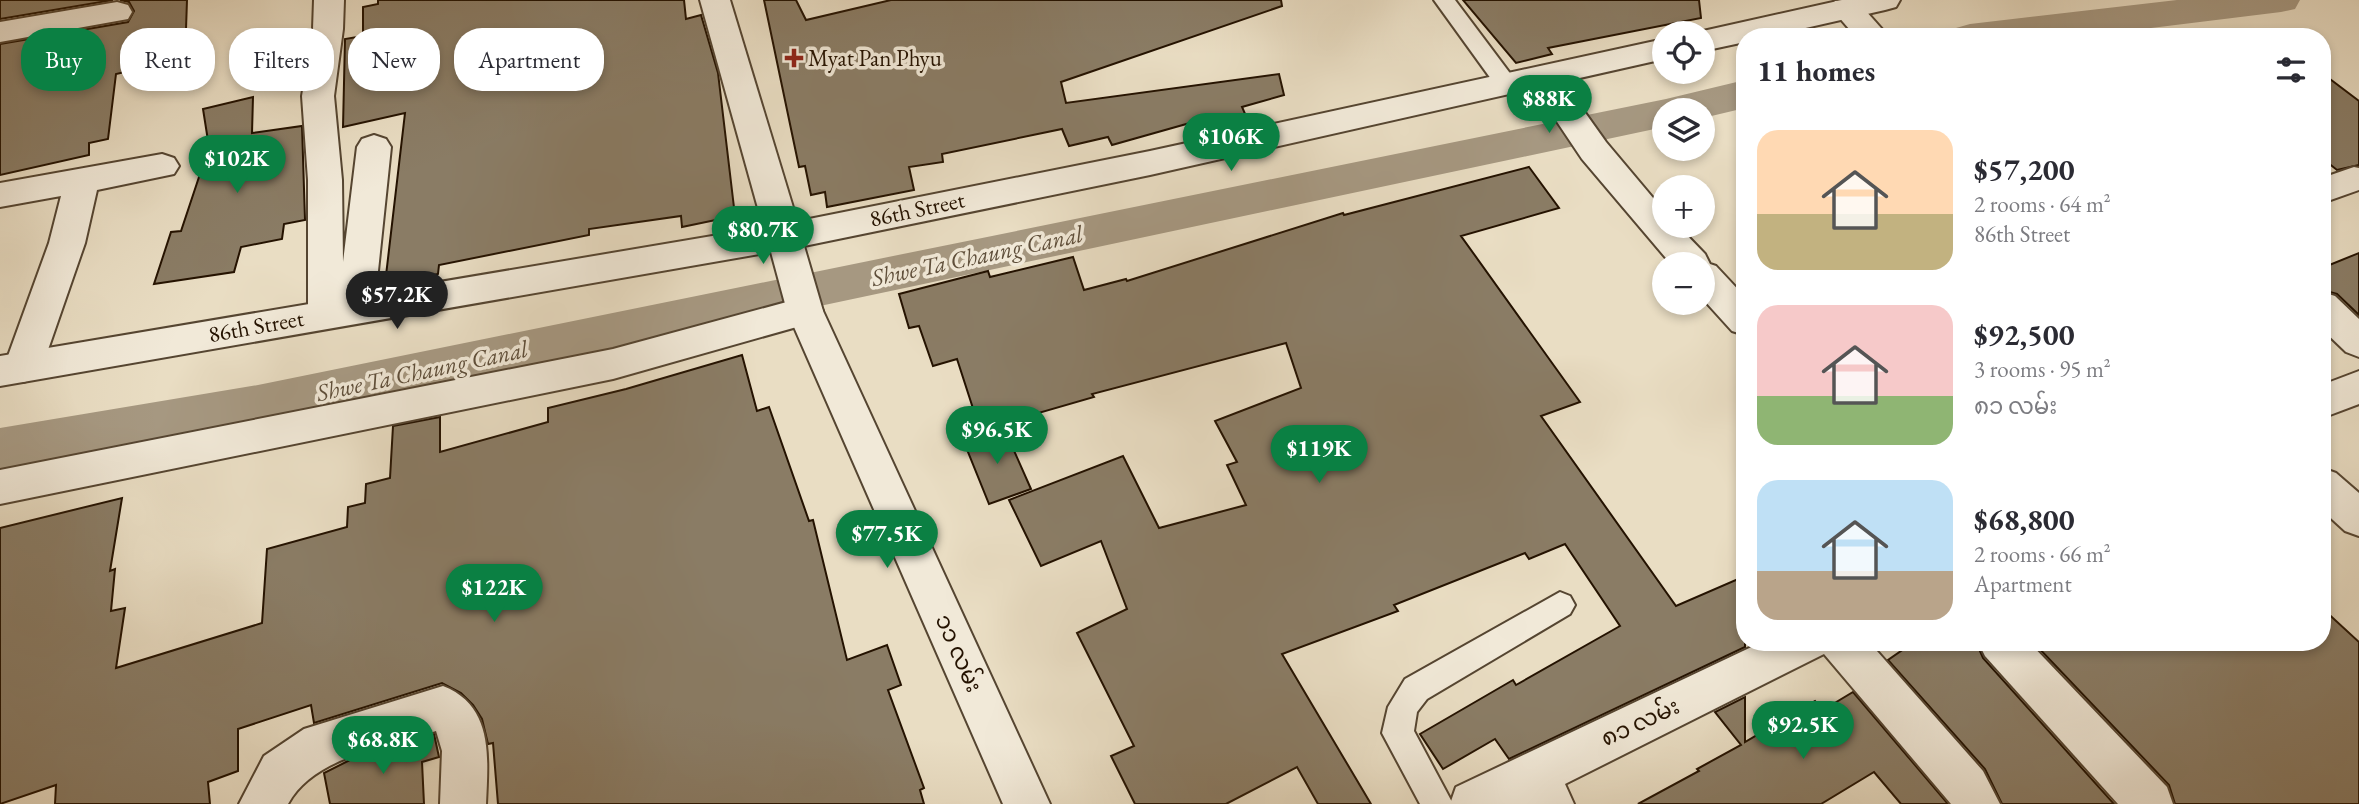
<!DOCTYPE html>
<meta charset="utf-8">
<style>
:root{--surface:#fff;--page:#f2f2f3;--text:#2b2b33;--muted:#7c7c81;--accent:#0b8043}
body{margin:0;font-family:"EB Garamond","Noto Sans Myanmar",serif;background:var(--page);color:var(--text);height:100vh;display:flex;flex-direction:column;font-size:26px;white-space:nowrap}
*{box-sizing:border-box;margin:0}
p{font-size:23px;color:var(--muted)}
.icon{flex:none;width:38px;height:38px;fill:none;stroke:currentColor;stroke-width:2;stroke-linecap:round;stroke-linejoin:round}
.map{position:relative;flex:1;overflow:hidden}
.drawer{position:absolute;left:1736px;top:28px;width:595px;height:623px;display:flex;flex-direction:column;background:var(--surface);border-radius:28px;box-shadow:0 4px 10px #0003}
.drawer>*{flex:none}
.guide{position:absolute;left:21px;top:28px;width:665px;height:63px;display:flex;gap:14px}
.controls{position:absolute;left:1652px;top:21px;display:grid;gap:14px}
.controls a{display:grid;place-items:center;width:63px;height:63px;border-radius:50%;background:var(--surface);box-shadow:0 4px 10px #0003;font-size:35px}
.price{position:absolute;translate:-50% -60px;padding:0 16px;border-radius:24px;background:var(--accent);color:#fff;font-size:23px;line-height:46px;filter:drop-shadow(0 2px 4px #0008)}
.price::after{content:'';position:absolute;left:50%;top:42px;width:21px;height:16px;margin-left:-10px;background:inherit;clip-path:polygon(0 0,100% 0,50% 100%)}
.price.on{background:#222;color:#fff}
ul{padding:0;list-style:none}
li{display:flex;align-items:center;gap:21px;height:175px;padding:0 21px}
li span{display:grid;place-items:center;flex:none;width:196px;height:140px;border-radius:21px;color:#555}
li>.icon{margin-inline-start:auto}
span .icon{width:84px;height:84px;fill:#fffc;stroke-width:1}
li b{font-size:30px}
h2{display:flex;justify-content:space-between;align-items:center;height:84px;padding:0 21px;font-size:30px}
.chip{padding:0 24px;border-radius:28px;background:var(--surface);box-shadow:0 4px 10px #0003;font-size:24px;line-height:63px}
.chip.on{background:var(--accent);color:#fff}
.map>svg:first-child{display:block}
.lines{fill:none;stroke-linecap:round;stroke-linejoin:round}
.canal{fill:#a69881;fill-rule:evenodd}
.building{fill:#8a7c65;stroke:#241200;stroke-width:2}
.service-casing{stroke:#554531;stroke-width:4}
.minor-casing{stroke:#554531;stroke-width:4}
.tertiary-casing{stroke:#554531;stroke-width:4}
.service{fill:#f1e9d8;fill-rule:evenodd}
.minor{fill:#f1e9d8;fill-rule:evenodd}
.tertiary{fill:#f1e9d8;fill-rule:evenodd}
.poi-dot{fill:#8f2418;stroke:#f1e9d8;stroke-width:2.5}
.labels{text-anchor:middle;stroke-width:7;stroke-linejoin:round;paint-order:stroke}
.poi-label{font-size:23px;fill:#241200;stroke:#f1e9d8;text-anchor:start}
.street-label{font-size:23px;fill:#241200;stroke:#f1e9d8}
.water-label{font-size:24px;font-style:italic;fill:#5e4e3a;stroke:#f1e9d8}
</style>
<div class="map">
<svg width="2359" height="804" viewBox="0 0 2359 804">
<rect width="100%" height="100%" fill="#e9ddc3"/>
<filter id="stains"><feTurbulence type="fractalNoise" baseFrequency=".00286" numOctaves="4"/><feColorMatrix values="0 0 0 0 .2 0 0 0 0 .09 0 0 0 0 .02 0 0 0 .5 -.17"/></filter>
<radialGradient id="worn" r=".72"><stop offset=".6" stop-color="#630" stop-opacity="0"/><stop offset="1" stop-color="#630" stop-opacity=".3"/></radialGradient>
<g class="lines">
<g class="canal">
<path d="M2177 0H2300L2295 9 2281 12 2078 37H1951L1956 28 1970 24Z"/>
<path d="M1745 80V108L1703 118V110H1664V127L258 425 0 470V428L258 385 1666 99Z"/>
</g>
</g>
<g class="building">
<path d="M0 0H113L0 19Z"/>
<path d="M120 0H187L185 58 116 74 108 139 89 143V155L0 175V44L128 22 134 11 129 2Z"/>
<path d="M378 0H684L686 19 701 15 718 73 735 216 682 227 681 216 589 229V235L439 265 438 274 385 284 405 113 343 127 345 39 363 36V7L378 4Z"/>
<path d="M764 0H796L806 20 891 0H1281L1282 6 1061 82 1066 103 1279 74 1284 95 1242 107 1246 116 1199 125 1197 121 1112 145 1108 137 1069 146 1062 129 942 154 943 162 909 167 914 190 827 207 825 192 811 195 805 166 799 167Z"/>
<path d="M1463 0H1699L1701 18 1548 48 1552 54 1516 63Z"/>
<path d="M2322 73 2359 101V165L2337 170 2322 158Z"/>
<path d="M253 97 252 133 302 126 305 220 284 224 282 239 241 247 234 272 154 284 171 232 181 231 209 147 203 109Z"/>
<path d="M1529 167 1559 208 1461 236 1580 402 1541 416 1676 606 1745 576V647L1509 759 1495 739 1443 769 1420 734 1513 680 1516 685 1620 626 1565 544 1529 559 1525 553 1394 605 1398 611 1282 654 1371 804H1318L1297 767 1226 804H1135L1111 756 1134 746 1077 633 1127 609 1101 541 1041 566 1009 500 1123 456 1159 528 1246 505 1227 465 1237 462 1215 421 1301 388 1286 343 1092 394 1094 397 980 430 957 359 933 366 919 326 909 328 899 294 988 271 990 277 1073 257 1084 290 1126 279 1127 281 1343 213 1344 215Z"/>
<path d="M2359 253V315L2337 294 2322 290V268Z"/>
<path d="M742 355 757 411 769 407 809 521 813 520 847 660 887 645 901 685 888 690 924 788 920 790 924 804H498L493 743 488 744 482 719 473 705 461 693 442 683 314 723 311 705 238 729V771L208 782 210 804H55L56 785 0 804V528L122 498 110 571 115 569 111 611 125 608 116 668 262 623 267 549 347 527 348 507 365 503 366 484 390 478 393 426 440 417V452L548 422V408L626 389Z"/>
<path d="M1004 428 1031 489 989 504 964 442Z"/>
<path d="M2322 608 2359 642V804H2175L2169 785 2033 642H2322Z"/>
<path d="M1914 642H1976L1983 658 2114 804H2002L1985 769 1888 660Z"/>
<path d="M1853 692 1948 804H1901L1874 772 1821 804H1638L1699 771 1697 769 1741 745 1715 712 1745 697V742L1815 701 1823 710Z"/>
<path d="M434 734 439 757 422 762 424 804H330L324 773 354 758Z"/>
</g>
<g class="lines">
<g class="service-casing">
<g id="service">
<path d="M1434 0H1455L1515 80 1518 85 1515 90 1507 92 1499 90Z"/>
<path d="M1560 592 1570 596 1575 605 1570 614 1427 699 1417 712 1414 731 1453 804H1420L1382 733 1388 707 1405 679Z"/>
</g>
</g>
<g class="minor-casing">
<g id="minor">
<path d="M314 0H344L343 29 334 96 342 180 343 262 357 147 362 139 374 135 386 139 391 147 374 309 369 319 356 323 342 318 339 324 326 328 313 324 308 314V180L302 96 313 29Z"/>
<path d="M700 0H730L802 237 796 246 784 250 772 246 766 237Z"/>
<path d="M1852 0 1857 1 1889 37H1856L1831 8 1835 1Z"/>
<path d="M117 2 128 5 132 12 128 19 0 42V22Z"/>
<path d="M1543 66 1554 69 1606 142 1664 211V226H1678L1705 254 1710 264 1716 266 1745 297V335L1732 331 1703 299V264H1671L1582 159 1527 77 1532 69Z"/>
<path d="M162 154 174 158 179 166 174 174 97 190 85 243 42 367 36 378 23 382 10 378 4 367 49 243 61 196 0 207V183Z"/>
<path d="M2354 167 2359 168V190L2322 203V178Z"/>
<path d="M2322 292 2335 296 2359 319V357L2346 352 2322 329Z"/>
<path d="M805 297 818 301 823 311 818 321 613 379 0 504V470L613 349Z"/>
<path d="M2359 371V404L2322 418V385Z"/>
<path d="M2322 468 2336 473 2359 493V536L2345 531 2322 510Z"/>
<path d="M1762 642H1869L1983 771 2000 804H1951L1824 654 1565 784 1574 804H1450L1456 787Z"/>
<path d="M1978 642H2029L2167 787 2173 804H2118L1985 656Z"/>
<path d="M443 686C494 706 488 758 486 804H440L442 751 436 731C388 746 313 757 288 804H239L264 756 304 729Z"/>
</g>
</g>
<g class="tertiary-casing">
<g id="tertiary">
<path d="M1842 0H1900L1896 7 1885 10 1766 37H1745V42L1703 51V33H1694Z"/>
<path d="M1664 39V59L1150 175 804 246 823 311 1050 804H1003L787 311 771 252 0 386V356L784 224 1150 151Z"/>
</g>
</g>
<use href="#service" class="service"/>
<use href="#minor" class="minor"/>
<use href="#tertiary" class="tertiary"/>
</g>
<path class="poi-dot" d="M790.5 47.5h7v7h7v7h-7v7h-7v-7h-7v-7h7z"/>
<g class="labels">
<g class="poi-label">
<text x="808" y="66">Myat Pan Phyu</text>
</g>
<g class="street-label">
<text transform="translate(917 209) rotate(-12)" y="8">86th Street</text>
<text transform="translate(256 326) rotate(-10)" y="8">86th Street</text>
<text transform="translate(959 653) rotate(66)" y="8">၁၁ လမ်း</text>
<text transform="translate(1640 722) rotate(-25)" y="8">၈၁ လမ်း</text>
</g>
<g class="water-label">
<text transform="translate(977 256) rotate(-12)" y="8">Shwe Ta Chaung Canal</text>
<text transform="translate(422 371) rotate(-12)" y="8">Shwe Ta Chaung Canal</text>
</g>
</g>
<rect width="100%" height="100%" filter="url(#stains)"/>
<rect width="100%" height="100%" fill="url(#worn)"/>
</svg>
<div class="controls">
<a><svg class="icon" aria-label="locate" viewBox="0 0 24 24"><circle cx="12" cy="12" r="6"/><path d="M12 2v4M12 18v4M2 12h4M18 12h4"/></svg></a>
<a><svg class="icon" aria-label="layers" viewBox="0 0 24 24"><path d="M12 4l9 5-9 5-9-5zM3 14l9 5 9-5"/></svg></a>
<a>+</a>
<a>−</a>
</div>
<b class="price" style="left:1549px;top:135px">$88K</b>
<b class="price" style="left:1231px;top:173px">$106K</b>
<b class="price" style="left:237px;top:195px">$102K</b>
<b class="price" style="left:763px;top:266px">$80.7K</b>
<b class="price on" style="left:397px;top:331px">$57.2K</b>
<b class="price" style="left:997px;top:466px">$96.5K</b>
<b class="price" style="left:1319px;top:485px">$119K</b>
<b class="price" style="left:887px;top:570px">$77.5K</b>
<b class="price" style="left:494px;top:624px">$122K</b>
<b class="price" style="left:1803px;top:761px">$92.5K</b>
<b class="price" style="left:383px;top:776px">$68.8K</b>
<div class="guide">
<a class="chip on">Buy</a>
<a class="chip">Rent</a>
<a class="chip">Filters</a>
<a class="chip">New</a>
<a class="chip">Apartment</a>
</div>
<section class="drawer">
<h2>11 homes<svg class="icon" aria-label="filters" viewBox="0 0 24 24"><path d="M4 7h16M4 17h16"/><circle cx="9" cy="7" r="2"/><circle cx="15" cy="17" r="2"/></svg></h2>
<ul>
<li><span style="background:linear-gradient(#ffd9b3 60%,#c2b280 0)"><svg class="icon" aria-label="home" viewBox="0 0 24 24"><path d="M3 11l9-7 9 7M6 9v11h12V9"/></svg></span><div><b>$57,200</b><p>2 rooms · 64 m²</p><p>86th Street</p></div></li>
<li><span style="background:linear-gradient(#f6c9c9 65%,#8fb573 0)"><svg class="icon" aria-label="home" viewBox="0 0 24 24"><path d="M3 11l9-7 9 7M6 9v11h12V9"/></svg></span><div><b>$92,500</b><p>3 rooms · 95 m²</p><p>၈၁ လမ်း</p></div></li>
<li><span style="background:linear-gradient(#bfe0f5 65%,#b9a48a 0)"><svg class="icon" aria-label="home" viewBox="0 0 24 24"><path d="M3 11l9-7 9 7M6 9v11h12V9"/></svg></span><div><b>$68,800</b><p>2 rooms · 66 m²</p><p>Apartment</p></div></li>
</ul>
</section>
</div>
